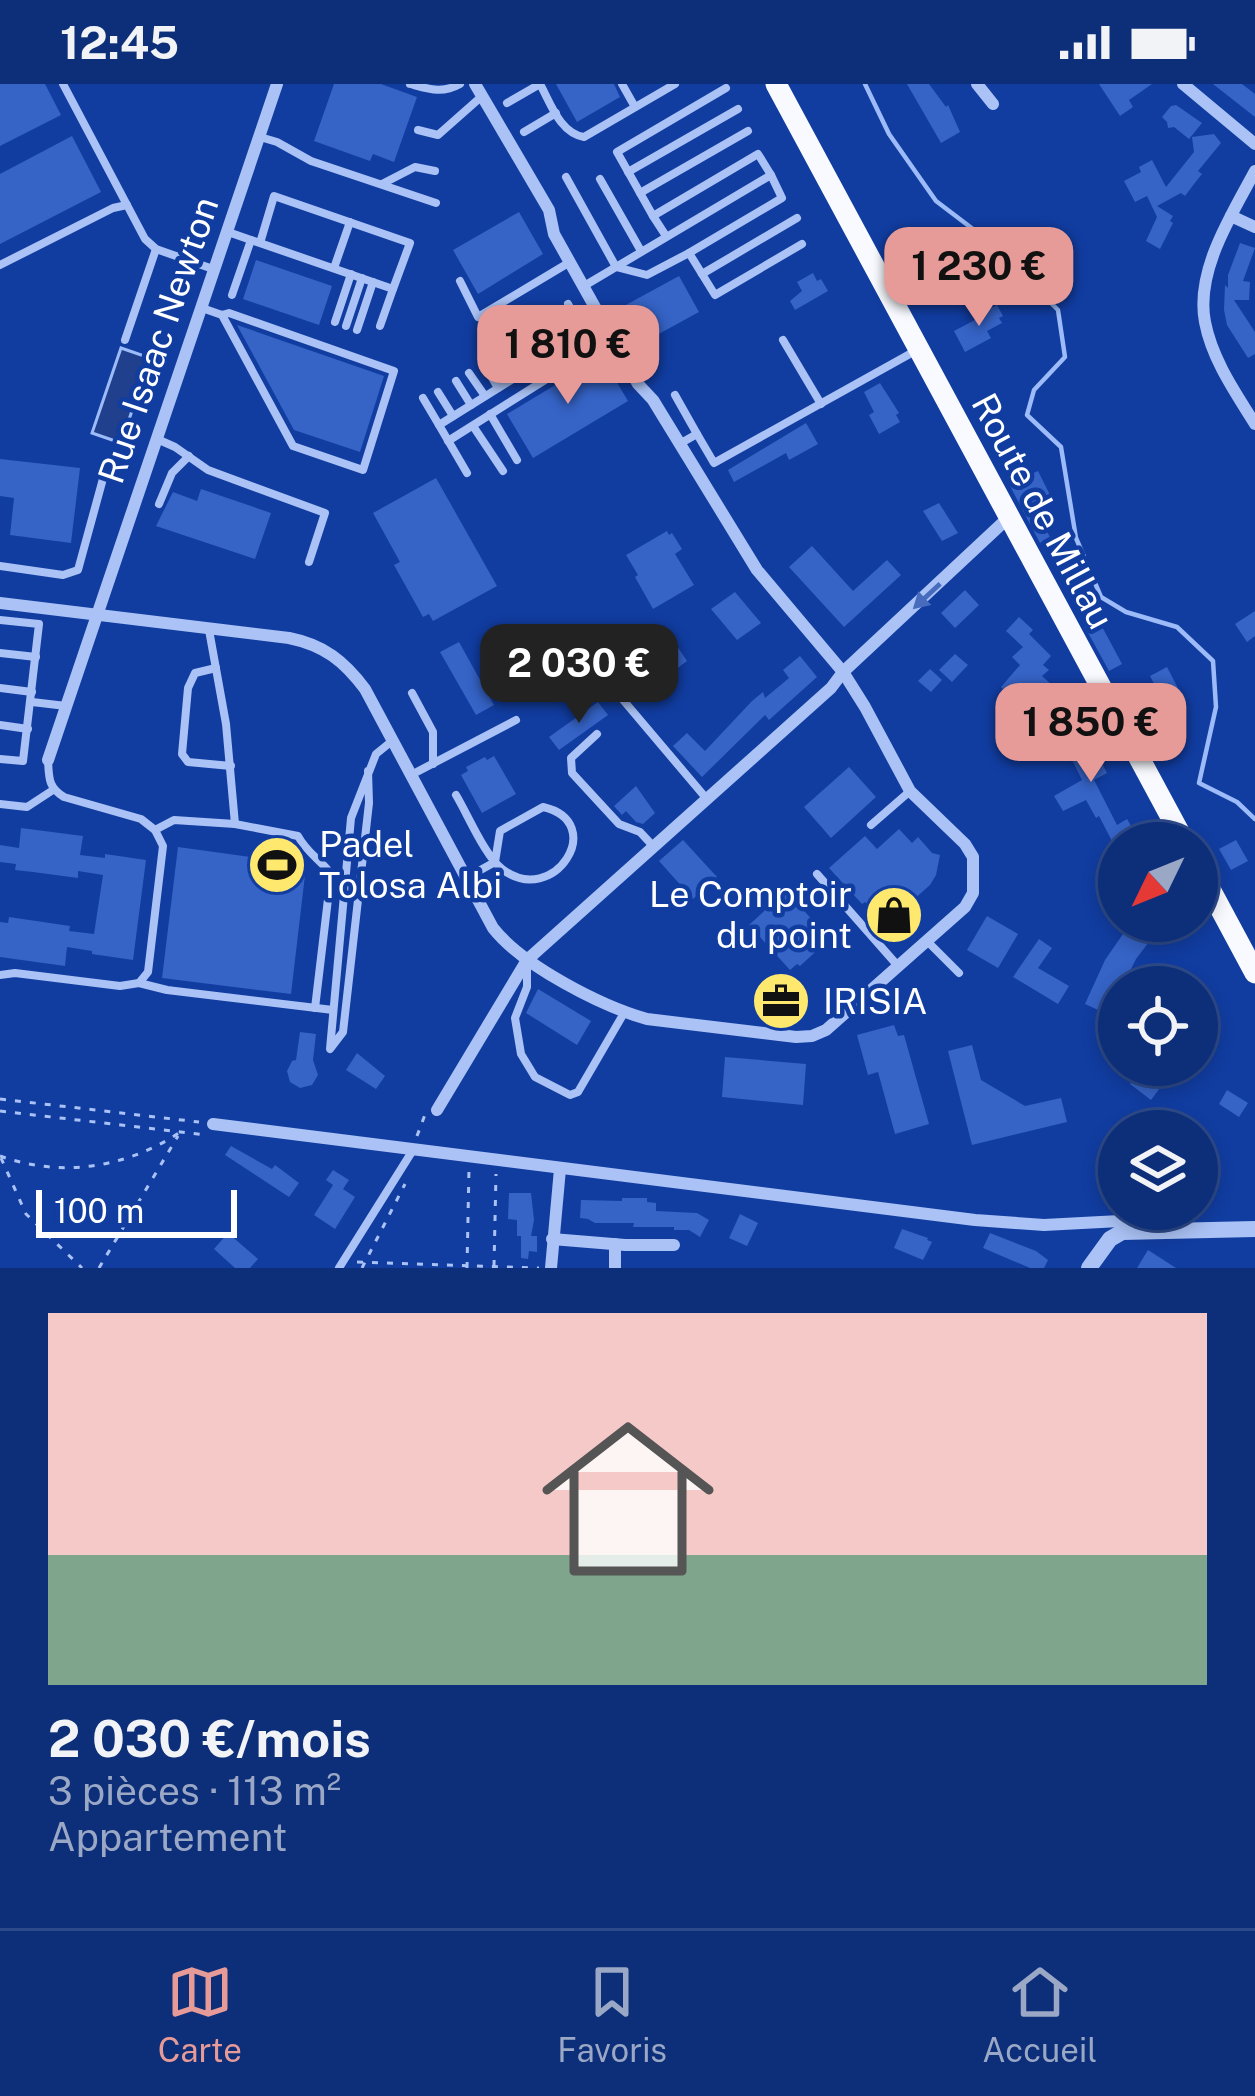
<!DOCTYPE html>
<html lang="fr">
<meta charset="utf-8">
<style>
:root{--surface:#0d2e79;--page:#1b3a80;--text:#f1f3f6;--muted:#9aa8c6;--line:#2d4a8a;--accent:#e69b98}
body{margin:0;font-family:"Public Sans",sans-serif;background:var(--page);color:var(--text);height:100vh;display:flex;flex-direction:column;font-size:45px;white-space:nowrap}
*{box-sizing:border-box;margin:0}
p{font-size:39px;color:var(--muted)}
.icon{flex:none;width:66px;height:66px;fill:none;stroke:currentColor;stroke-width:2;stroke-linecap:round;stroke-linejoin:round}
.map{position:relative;height:1184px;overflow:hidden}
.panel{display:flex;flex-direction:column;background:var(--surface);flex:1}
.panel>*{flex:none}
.needle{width:78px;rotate:227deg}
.buttons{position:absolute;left:1098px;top:738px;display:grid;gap:24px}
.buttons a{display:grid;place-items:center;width:120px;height:120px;border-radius:50%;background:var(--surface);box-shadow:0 6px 18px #0003,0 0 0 3px var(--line);font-size:60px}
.scale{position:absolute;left:36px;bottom:30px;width:201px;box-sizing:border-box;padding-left:12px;border:6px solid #fff;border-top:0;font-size:33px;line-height:42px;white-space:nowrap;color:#fff;-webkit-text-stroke:9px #113da1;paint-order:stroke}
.price{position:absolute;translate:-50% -102px;padding:0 27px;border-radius:24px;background:var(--accent);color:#111;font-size:39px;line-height:78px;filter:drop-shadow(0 3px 6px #0008)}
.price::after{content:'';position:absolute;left:50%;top:72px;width:36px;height:27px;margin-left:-18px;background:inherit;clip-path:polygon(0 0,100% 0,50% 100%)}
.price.selected{background:#222;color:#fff}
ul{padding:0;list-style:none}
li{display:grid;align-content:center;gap:24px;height:636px;padding:0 48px}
li span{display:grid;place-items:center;height:372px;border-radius:0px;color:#555}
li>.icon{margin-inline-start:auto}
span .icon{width:216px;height:216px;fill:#fffc;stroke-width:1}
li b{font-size:51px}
.status{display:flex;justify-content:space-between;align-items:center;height:84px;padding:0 60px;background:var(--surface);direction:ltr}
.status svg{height:33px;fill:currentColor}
.dock{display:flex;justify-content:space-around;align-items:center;height:168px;border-top:3px solid var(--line);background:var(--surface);font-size:33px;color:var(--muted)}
.dock a{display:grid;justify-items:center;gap:6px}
.dock .selected{color:var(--accent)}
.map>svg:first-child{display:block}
.water{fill:#203f8c;stroke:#9cbbf8;stroke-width:3}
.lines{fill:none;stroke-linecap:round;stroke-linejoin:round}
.stream{stroke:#9cbbf8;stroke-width:4.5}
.building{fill:#3563c6}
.path{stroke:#aac2f5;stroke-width:3;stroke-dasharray:6 9;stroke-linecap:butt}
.service{stroke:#aac2f5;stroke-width:8}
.minor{stroke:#aac2f5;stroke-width:12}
.tertiary{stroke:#aac2f5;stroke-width:16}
.primary{stroke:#f8faff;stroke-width:21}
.oneway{fill:#476cbe}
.labels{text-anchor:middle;stroke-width:9;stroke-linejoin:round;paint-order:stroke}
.street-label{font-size:36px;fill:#fff;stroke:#113da1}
.poi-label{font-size:36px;fill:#fff;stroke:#113da1;text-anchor:start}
</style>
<div class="status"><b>12:45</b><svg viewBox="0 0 49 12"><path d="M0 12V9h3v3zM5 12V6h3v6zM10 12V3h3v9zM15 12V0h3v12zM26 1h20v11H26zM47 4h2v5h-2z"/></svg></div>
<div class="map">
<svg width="1255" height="1184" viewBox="0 0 1255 1184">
<rect width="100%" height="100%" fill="#113da1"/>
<path class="water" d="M121 264 150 274 121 359 92 349Z"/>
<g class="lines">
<path class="stream" d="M865 0 889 50 936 117 990 158 1058 226 1065 273 1034 306 1027 331 1061 363 1076 454 1101 513 1126 528 1177 543 1213 577 1216 623 1199 699 1237 718 1255 735"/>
</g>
<g class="building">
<path d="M0 0H45L61 31 0 62Z"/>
<path d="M334 0H381L417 13 394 78 373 70 370 77 314 57Z"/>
<path d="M556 0H614L620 13 577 38Z"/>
<path d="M907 0H929L946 23 948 21 960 48 941 59Z"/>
<path d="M1099 0H1152L1129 16 1133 23 1120 32Z"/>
<path d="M1213 0H1242L1255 10V33Z"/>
<path d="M1176 21 1202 39 1189 55 1174 43 1168 44 1167 38 1162 33 1171 22Z"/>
<path d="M1214 50 1221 59 1198 87 1202 90 1194 100 1185 112 1181 109 1157 122 1173 132 1170 137 1173 139 1160 165 1146 157 1157 133 1147 112 1135 118 1124 97 1141 88 1139 83 1152 76 1166 103 1194 68 1192 53Z"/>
<path d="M72 52 101 108 0 160V90Z"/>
<path d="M519 128 543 170 478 210 453 166Z"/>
<path d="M1240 159 1255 164 1243 197 1250 198 1249 216H1234L1255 248V270L1248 274 1227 241 1224 226 1225 201 1228 204V191Z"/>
<path d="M256 176 332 202 319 241 243 215Z"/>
<path d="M813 189 817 197 821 195 828 207 795 226 790 217 802 207 797 198Z"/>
<path d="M679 192 699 228 644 258 624 222Z"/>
<path d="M997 221 1003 232 999 234 1002 239 987 247 991 254 965 268 954 247 988 229 987 226Z"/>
<path d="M237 241 384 292 360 368 294 346Z"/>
<path d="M602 273 628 317 533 374 507 330 580 286 578 282 589 275 591 279Z"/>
<path d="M880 299 899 329 896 331 900 338 879 350 869 331 874 328 864 308Z"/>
<path d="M806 339 818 360 789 376 786 369 734 398 728 386Z"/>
<path d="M0 375 80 384 71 459 10 451 14 414 0 412Z"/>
<path d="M1038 387 1050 411 1032 421 1050 453 1040 459 1009 400Z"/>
<path d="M436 394 497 502 433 537 429 530 423 533 394 481 400 478 373 429Z"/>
<path d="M201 405 271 429 255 475 156 442 173 408 197 417Z"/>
<path d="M939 419 958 449 942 457 923 427Z"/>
<path d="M667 447 669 451 672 449 682 465 675 470 694 501 653 525 635 493 638 491 626 471Z"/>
<path d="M812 462 853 507 887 476 901 491 844 543 789 483Z"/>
<path d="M965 506 979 521 955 544 941 529Z"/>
<path d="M735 508 761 539 737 556 711 525Z"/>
<path d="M1255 527V552L1247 558 1235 540Z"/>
<path d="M1019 533 1033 546 1029 550 1051 572 1043 581 1049 586 1042 592 1053 602 1027 630 1001 603 1020 581 1012 573 1023 563 1006 547Z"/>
<path d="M1099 537 1122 580 1109 587 1085 543Z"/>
<path d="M459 558 494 621 476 631 440 568Z"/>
<path d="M675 559 687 577 671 589 677 597 661 609 655 600 646 607 633 590Z"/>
<path d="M955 570 968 581 952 598 939 586Z"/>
<path d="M800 572 817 593 769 636 765 631 702 693 673 662 687 649 705 667 752 617 763 608 765 614 789 594 783 586Z"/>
<path d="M1167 583 1180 608 1163 617 1150 592Z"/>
<path d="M930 585 942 596 931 608 918 597Z"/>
<path d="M598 618 608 631 559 666 549 653Z"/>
<path d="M1079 634 1107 689 1094 696 1117 741 1127 735 1141 759H1113L1099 732 1096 734 1086 716 1063 727 1054 712 1082 696 1065 662 1070 659 1065 647 1071 644 1068 640Z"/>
<path d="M494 672 516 710 482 729 461 691 468 687 466 683 485 673 487 676Z"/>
<path d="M849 683 876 713 831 754 804 723Z"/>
<path d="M636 702 655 729 643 740 636 738 626 727 622 731 614 722Z"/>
<path d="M21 744 83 752 80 771 105 774V770L146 776 133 876 92 870V867L67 863 65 882 0 873V838L8 839 9 833 70 842 69 847 94 850 103 791 78 787V794L33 788 15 786 16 780 0 778V761L19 764Z"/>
<path d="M899 745 912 759 918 753 932 769 940 771 936 791 930 801 885 841 865 818 862 820 829 784 865 752 877 765Z"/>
<path d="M683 756 717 793 693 815 659 777Z"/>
<path d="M1236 756 1248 777 1231 786 1219 765Z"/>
<path d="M178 763 287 778 286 789 305 791 291 910 162 894Z"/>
<path d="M786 807 827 852 820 858 823 861 800 882 797 880 790 886 749 841Z"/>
<path d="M987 832 1018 850 998 884 967 866Z"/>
<path d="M1132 837H1165L1136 875 1122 903H1119V910L1109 931 1085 920 1105 876Z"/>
<path d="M1039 855 1052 864 1038 884 1069 902 1058 920 1013 893Z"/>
<path d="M538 905 591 937 577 961 526 929Z"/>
<path d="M894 941 898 952 904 951 929 1040 895 1050 878 988 868 991 857 951Z"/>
<path d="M300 948 316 950 313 976 318 991 312 1001 300 1004 290 998 287 987 292 977 296 976Z"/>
<path d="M972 961 981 996 1025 1022 1061 1014 1067 1038 972 1061 948 967Z"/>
<path d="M357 969 385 992 376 1005 346 986Z"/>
<path d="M725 973 806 980 803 1021 722 1013Z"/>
<path d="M1144 981H1177L1151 1016 1130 1000Z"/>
<path d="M1227 1006 1248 1019 1239 1033 1219 1020Z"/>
<path d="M231 1062 272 1085 275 1081 299 1099 289 1113 225 1071Z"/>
<path d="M333 1086 349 1096 343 1105 355 1113 335 1145 314 1131 333 1101 326 1096Z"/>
<path d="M509 1109H531L534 1136 531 1152H537V1168L529 1167 528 1175 521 1174V1152H517V1136L508 1135Z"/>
<path d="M622 1114H647V1118L656 1119V1127L697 1129 709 1136 700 1153 689 1146H674V1143H633L634 1139H595L588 1135 580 1134 581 1116 622 1117Z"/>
<path d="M740 1130 758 1139 747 1162 729 1154Z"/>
<path d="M902 1145 928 1154 927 1156 932 1158 923 1176 894 1164Z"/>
<path d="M228 1149 258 1175 250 1184H235L214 1165Z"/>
<path d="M990 1149 1036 1167 1048 1176 1044 1184H1030L983 1164Z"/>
<path d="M1148 1166 1176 1184H1137Z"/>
</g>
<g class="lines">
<g class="path">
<path d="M0 1015 199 1038"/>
<path d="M0 1027 207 1051"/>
<path d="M417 1052 426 1028"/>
<path d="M0 1072C62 1094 125 1084 179 1049"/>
<path d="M1 1074 26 1130 82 1184"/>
<path d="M357 1178 539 1184"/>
<path d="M494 1182 496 1090"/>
<path d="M99 1184 178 1052"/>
<path d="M362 1184 405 1100"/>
<path d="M467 1184 469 1084"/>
</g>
<g class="service">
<path d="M63 0 145 155 156 165 213 185"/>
<path d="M410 0C429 5 442 10 460 0"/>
<path d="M540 0C551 20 560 49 584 53L675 0"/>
<path d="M622 0 635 23"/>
<path d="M507 19 540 0"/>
<path d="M418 46 438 51 481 13"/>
<path d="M524 48 556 29"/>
<path d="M260 53 277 58 311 77 436 119"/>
<path d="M628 88 738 25"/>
<path d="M566 93 616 183 647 191 689 169 715 211 802 160"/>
<path d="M600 95 641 167"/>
<path d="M382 100 415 83 435 87"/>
<path d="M640 109 748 47"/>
<path d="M653 132 617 68 726 4"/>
<path d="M228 148 393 205 410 159 274 112 260 159"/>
<path d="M689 169 782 114 771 91"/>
<path d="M0 181 113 124 127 121"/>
<path d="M334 184 350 138"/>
<path d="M702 190 797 134"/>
<path d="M460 197 478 233 570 178"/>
<path d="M584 202 771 91 758 70 653 132 666 152"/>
<path d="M232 211 251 156"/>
<path d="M568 220 585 250"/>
<path d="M202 224 222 231 229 229 394 287 363 386 293 362 222 231"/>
<path d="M550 232 568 261"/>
<path d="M335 238 351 190"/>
<path d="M346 242 362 194"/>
<path d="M380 242 393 205"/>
<path d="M357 246 373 198"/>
<path d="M526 251 543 277"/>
<path d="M509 255 528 286"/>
<path d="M125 256 156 165"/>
<path d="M783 256 821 320"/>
<path d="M498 270 513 295"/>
<path d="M484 280 498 304"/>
<path d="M469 289 485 312"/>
<path d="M456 297 471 321"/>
<path d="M438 308 453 332"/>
<path d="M675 311 697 350"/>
<path d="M423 314 439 341"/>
<path d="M490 330 517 376"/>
<path d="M473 342 503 387"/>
<path d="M157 355 175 363 208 386 325 429 309 478"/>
<path d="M448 357 545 296 536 281"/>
<path d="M681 359 697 350 714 379 917 266"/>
<path d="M467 389 439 341 603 239"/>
<path d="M159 420 172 389 189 372"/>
<path d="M0 482 63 491 78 486 104 391"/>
<path d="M0 536 39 540 23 677 0 675"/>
<path d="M209 546 226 640 235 740"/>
<path d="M0 569 36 573"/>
<path d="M216 584 195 589 188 604 182 670 188 678 231 682"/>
<path d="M0 604 32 608"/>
<path d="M613 604 706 714"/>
<path d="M412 609 433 648V680"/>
<path d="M32 618 66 622"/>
<path d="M0 641 28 645"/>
<path d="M597 650 571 674 572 689 619 740 640 748 654 763"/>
<path d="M368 687 369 719 343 948 330 965 351 734 376 670 392 657"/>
<path d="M411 691 516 636"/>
<path d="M456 711C468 731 485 772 502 785 554 825 609 738 543 723L500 747 495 778 466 794"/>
<path d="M0 720 27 723 53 706"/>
<path d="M871 741 909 708"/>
<path d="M155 746 174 736 235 740 298 752C307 769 320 775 331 790L315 924"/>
<path d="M817 790 898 882"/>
<path d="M927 857 959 889"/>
<path d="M527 878V903L515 934 521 970 535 993 570 1011 578 1008 624 929"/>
<path d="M0 891 15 889 120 902 139 899 148 888 163 762 155 746 141 735 64 713C48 703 49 694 48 676"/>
<path d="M139 899 167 906 333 926"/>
<path d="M339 1184 413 1066"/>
</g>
<g class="minor">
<path d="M977 0 993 20"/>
<path d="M1183 0 1255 60"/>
<path d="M1255 87C1232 130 1195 187 1205 238 1212 275 1235 308 1255 340"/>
<path d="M1231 132 1255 143"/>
<path d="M0 519 289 554C324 561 344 577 365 605L493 844C523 882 601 922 647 935L796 953 812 952 826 946 965 823 973 809V773L965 760 910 707 865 623 843 588 757 486 653 316 638 300 554 150 549 126 475 0"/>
<path d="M48 676 277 0"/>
<path d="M437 1026 527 876 831 604 843 588 1009 433"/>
<path d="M213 1040 975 1136 1044 1141 1120 1137 1131 1147"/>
<path d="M552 1155 625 1161H674"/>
<path d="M615 1160V1184"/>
<path d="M551 1184 560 1085"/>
</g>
<path class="tertiary" d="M1089 1184 1110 1155 1122 1148 1255 1145"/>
<g class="primary">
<path d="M776 0 1185 759"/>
<path d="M1197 781 1255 889"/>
</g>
</g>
<defs><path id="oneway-solid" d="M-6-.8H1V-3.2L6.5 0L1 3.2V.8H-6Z" transform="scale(3)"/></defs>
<use class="oneway" href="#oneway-solid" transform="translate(927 512) rotate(137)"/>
<defs>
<g id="stadium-disc" transform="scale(3)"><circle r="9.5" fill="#ffe86e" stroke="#113da1"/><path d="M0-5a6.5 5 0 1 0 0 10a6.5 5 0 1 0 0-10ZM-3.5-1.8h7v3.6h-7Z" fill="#111"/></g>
<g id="shop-disc" transform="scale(3)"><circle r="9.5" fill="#ffe86e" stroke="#113da1"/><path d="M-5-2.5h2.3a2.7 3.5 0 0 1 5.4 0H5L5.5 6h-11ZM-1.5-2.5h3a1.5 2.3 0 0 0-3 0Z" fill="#111"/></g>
<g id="office-disc" transform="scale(3)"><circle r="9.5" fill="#ffe86e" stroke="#113da1"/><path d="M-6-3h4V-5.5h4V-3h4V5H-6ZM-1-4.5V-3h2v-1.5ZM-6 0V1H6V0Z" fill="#111"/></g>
</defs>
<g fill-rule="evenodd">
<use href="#stadium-disc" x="277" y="781"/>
<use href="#shop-disc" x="894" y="831"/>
<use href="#office-disc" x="781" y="917"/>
</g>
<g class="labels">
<g class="street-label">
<text transform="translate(158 256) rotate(-71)" y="13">Rue Isaac Newton</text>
<text transform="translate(1043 427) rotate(62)" y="13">Route de Millau</text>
</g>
<g class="poi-label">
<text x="319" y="773">Padel<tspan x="319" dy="41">Tolosa Albi</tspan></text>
<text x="852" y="823" text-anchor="end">Le Comptoir<tspan x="852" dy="41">du point</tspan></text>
<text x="823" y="930">IRISIA</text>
</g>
</g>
</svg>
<div class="buttons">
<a><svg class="needle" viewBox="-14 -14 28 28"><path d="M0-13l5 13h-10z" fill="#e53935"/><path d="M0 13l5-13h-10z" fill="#9aa8c6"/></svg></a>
<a><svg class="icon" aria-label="locate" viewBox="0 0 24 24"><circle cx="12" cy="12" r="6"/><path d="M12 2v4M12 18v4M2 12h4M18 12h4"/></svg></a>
<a><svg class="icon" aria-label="layers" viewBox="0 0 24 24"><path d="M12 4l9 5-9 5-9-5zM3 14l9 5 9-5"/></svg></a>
</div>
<div class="scale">100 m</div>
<b class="price" style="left:979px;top:245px">1 230 €</b>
<b class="price" style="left:568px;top:323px">1 810 €</b>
<b class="price selected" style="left:579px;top:642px">2 030 €</b>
<b class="price" style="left:1091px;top:701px">1 850 €</b>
</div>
<section class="panel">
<ul>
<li><span style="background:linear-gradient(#f6c9c9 65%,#7fa58c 0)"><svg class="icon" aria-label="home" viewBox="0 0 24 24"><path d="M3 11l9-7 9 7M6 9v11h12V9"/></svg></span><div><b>2 030 €/mois</b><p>3 pièces · 113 m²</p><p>Appartement</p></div></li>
</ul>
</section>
<nav class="dock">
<a class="selected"><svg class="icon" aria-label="map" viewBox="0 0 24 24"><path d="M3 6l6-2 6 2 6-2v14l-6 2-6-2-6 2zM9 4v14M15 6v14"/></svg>Carte</a>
<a><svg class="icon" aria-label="saved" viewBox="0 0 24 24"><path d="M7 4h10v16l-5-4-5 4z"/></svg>Favoris</a>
<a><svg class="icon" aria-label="home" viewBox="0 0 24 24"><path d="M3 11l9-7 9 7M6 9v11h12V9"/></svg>Accueil</a>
</nav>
